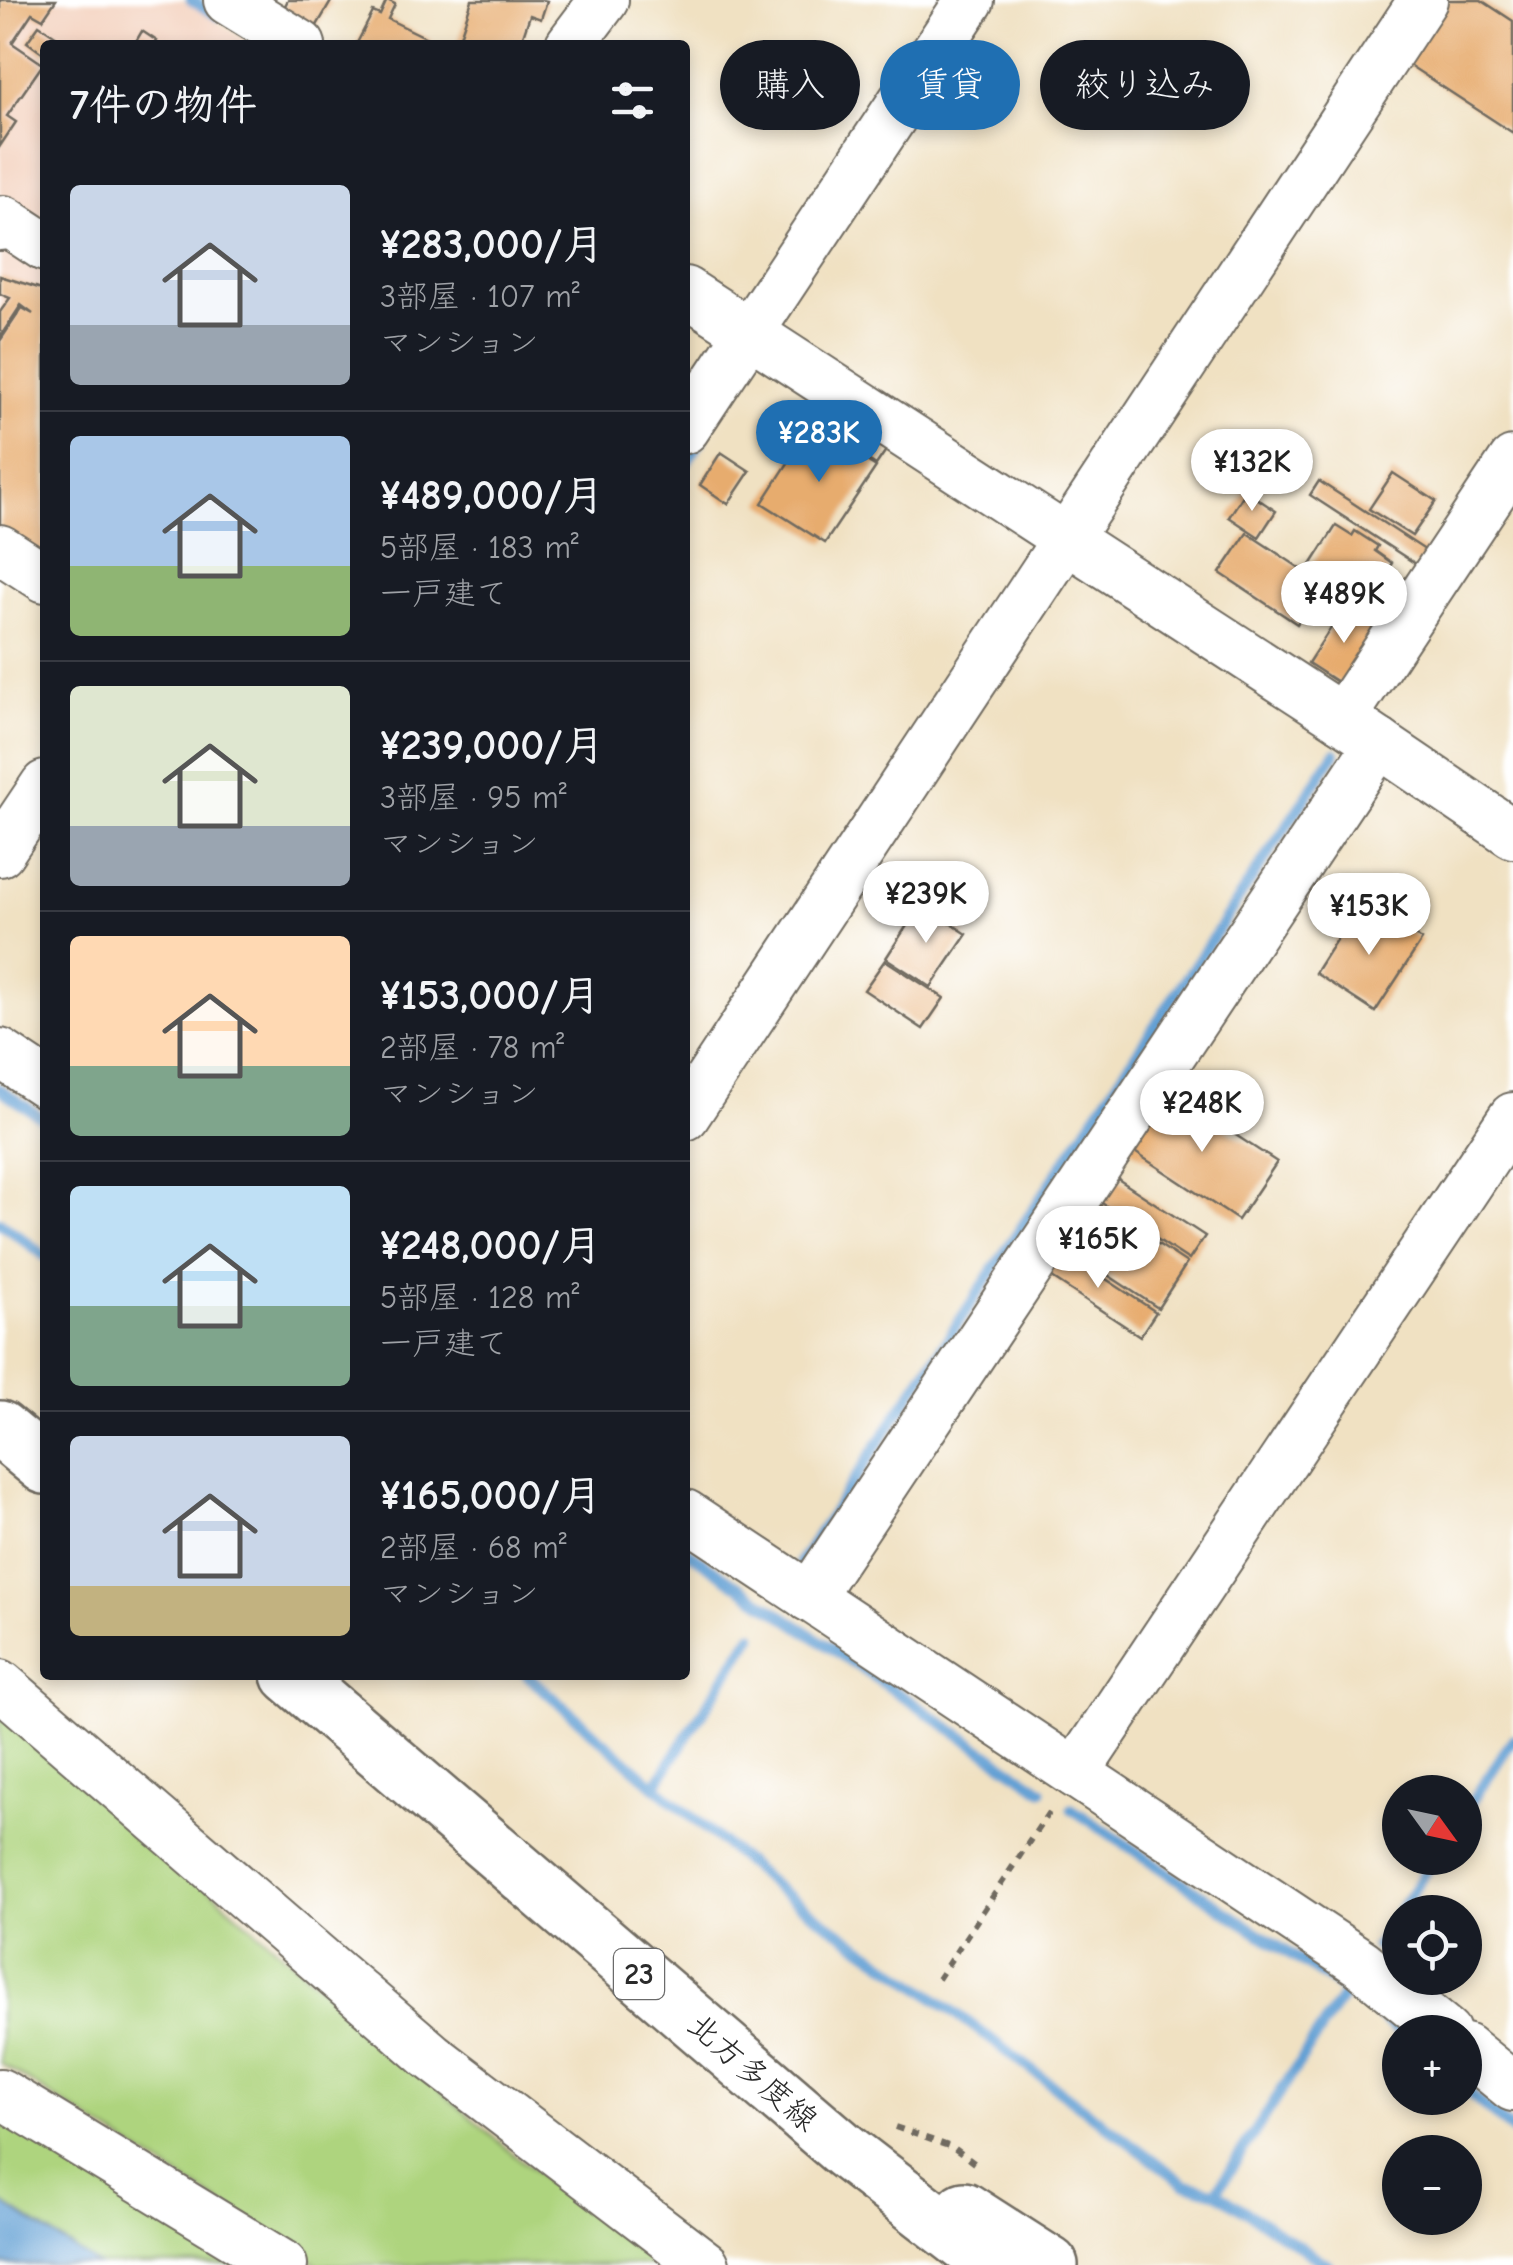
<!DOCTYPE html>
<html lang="ja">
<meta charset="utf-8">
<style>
:root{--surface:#171b24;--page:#20242c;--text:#f1f3f6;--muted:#9ea1a6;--line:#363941;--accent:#1f6fb2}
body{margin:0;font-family:"Comic Neue","Klee One",sans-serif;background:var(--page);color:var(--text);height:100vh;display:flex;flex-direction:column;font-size:38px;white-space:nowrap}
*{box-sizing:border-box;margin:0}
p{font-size:32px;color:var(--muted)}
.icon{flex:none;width:55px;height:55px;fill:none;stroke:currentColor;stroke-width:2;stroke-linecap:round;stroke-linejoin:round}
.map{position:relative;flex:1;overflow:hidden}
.panel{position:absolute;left:40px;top:40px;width:650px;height:1640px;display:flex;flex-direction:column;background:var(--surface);border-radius:10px;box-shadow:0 5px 15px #0003}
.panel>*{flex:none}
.banner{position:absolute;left:720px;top:40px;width:642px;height:90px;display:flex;gap:20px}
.needle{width:65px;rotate:123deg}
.buttons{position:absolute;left:1382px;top:1775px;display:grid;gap:20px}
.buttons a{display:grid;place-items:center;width:100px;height:100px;border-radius:50%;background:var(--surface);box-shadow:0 5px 15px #0003;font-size:50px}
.price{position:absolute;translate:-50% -85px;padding:0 22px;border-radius:35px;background:#fff;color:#222;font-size:32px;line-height:65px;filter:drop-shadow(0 2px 5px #0008)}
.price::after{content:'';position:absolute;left:50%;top:60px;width:30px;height:22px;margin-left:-15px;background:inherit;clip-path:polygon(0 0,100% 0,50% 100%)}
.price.current{background:var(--accent);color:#fff}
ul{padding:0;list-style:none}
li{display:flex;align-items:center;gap:30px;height:250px;padding:0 30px}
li+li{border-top:2px solid var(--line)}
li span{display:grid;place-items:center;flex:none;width:280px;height:200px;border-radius:10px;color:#555}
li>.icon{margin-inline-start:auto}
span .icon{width:120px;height:120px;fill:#fffc;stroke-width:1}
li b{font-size:42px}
h2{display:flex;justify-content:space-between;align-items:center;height:120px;padding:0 30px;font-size:42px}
.pill{padding:0 35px;border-radius:45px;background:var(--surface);box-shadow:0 5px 15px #0003;font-size:35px;line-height:90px}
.pill.current{background:var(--accent);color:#fff}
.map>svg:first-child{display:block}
.built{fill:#f4d3c0}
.green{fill:#aed47e;stroke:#6c8054;stroke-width:2.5}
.water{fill:#64a0d4;stroke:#486680;stroke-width:2.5}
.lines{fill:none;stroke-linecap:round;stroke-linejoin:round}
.stream{stroke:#64a0d4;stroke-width:11}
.building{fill:#e7ac6e}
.minor-casing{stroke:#706b60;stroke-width:52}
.major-casing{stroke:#706b60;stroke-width:60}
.path{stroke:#706b60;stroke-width:6;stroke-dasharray:8 8;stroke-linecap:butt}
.minor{stroke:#fff;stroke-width:48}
.major{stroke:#fff;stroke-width:55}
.labels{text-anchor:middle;stroke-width:8;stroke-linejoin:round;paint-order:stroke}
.shield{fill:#fff;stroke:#6b6b6b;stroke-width:2.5}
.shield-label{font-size:30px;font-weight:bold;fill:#2b2b2b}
.street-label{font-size:32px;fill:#2b2b2b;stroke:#fff}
</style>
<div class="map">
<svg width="1513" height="2265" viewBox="0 0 1513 2265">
<rect width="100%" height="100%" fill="#fff"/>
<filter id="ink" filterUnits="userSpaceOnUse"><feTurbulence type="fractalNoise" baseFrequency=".01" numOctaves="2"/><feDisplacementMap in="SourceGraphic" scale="20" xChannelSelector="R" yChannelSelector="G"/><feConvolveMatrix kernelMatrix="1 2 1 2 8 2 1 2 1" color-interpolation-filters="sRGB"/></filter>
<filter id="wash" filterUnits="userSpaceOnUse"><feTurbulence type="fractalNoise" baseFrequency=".0048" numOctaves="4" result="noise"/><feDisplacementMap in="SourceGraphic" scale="40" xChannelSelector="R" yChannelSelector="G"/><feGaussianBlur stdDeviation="2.25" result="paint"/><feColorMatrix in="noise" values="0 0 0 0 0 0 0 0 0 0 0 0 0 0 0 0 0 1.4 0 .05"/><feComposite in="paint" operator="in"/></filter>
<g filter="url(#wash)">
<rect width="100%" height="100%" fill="#f0e1c2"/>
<path class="built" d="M0 0H182L253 45H45V564L0 533Z"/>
<g class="green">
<path d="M0 1707 514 2155 657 2265H318L0 2063Z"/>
<path d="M0 2114 246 2265H98L0 2201Z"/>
</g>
<path class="water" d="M0 2201 98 2265H0Z"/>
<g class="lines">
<g class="stream">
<path d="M191 0 218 16"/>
<path d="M685 465 702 439"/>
<path d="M0 1089 45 1120"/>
<path d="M0 1222 45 1256"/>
<path d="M685 1550 1042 1790"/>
<path d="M800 1562 1335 753"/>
<path d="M527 1675 655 1786 752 1635"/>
<path d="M655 1786 779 1890 930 1994 1185 2184 1216 2192 1328 2265"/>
<path d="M1072 1809 1368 2006 1400 2033"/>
<path d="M1465 1812 1513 1739"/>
<path d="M1376 1946 1435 1858"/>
<path d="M1465 2089 1513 2131"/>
<path d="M1216 2192 1349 1986"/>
</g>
</g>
<g id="blocks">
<g class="building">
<path d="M0 0H56L43 19 32 13 12 43 43 64 7 116 16 122 0 146Z"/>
<path d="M288 0H332L312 34 280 15Z"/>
<path d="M387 0 395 4 388 19 431 40 428 45H356L373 12 380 15Z"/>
<path d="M472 0H543L547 1 541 19 530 15 520 45H457Z"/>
<path d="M1447 0H1481L1513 21V133L1406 63Z"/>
<path d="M39 25 57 37 51 45H45V55L27 42Z"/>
<path d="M142 31 157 41 154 45 135 43Z"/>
<path d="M0 276 45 290V558L0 528V341L22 308 33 314 21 305 0 337V312L10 298 0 294Z"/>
<path d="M856 416 893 440 876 465 839 441Z"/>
<path d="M812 426 876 467 825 543 762 503Z"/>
<path d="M721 452 750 471 728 504 700 485Z"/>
<path d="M1393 473 1436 501 1412 536 1369 509Z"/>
<path d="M1319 481 1428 552 1419 566 1310 495Z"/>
<path d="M1246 491 1276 511 1259 537 1229 517Z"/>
<path d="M1336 526 1352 536 1355 531 1378 546 1375 551 1392 563 1367 602 1311 565Z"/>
<path d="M1247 533 1324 584 1297 624 1220 573Z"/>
<path d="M1345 606 1380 629 1342 685 1308 663Z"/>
<path d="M1358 899 1422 940 1375 1012 1315 973 1341 932 1351 939 1366 916 1352 907Z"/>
<path d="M921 904 967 934 931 987 886 958Z"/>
<path d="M885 960 944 998 923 1029 864 990Z"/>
<path d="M1165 1089 1277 1162 1238 1220 1127 1147Z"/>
<path d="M1107 1172 1205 1236 1189 1260 1091 1196Z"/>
<path d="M1088 1198 1187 1263 1158 1308 1059 1243Z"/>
<path d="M1056 1246 1156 1312 1140 1336 1040 1270Z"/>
</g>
</g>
</g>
<g filter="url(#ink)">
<use href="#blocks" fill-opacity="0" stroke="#706b60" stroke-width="2.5"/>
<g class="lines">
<g class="minor-casing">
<g id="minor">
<path d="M228 0 301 45"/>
<path d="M570 45 604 0"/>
<path d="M0 226 4 220 45 247"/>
<path d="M685 291 1342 718 1513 834"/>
<path d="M685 429 970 0"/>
<path d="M0 549 45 578"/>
<path d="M1342 718 1513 461"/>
<path d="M0 852 45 785"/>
<path d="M0 1053 45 1083"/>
<path d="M685 1116 1423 0"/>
<path d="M685 1514 1361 1963 1446 2032"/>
<path d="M809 1597 1379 743"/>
<path d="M0 1684 431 2056 705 2265"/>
<path d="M1075 1773 1513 1117"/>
<path d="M1465 2048 1513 2087"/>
<path d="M0 2093 283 2265"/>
</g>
</g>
<g class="major-casing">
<g id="major">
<path d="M0 1429 45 1466"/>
<path d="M290 1675 845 2151 993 2265"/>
<path d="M964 2210 1050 2265"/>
</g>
</g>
<g class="path">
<path d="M938 1979 1051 1809"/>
<path d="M895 2127 954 2148 974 2163"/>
</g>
<use href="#minor" class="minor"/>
<use href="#major" class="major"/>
</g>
</g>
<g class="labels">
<rect class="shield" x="614" y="1949" width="50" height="50" rx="8"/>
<g class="shield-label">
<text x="639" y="1984">23</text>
</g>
<g class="street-label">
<text transform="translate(753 2072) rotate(41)" y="11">北方多度線</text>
</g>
</g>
</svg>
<div class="buttons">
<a><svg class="needle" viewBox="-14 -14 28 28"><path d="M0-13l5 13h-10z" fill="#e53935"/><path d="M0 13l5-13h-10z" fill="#9ea1a6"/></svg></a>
<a><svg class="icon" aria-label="locate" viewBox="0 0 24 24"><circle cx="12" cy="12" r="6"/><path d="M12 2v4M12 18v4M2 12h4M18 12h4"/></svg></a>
<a>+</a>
<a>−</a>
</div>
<b class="price current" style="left:819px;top:485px">¥283K</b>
<b class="price" style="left:1252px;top:514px">¥132K</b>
<b class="price" style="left:1344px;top:646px">¥489K</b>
<b class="price" style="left:926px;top:946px">¥239K</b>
<b class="price" style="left:1369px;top:958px">¥153K</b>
<b class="price" style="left:1202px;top:1155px">¥248K</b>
<b class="price" style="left:1098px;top:1291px">¥165K</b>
<div class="banner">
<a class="pill">購入</a>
<a class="pill current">賃貸</a>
<a class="pill">絞り込み</a>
</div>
<section class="panel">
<h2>7件の物件<svg class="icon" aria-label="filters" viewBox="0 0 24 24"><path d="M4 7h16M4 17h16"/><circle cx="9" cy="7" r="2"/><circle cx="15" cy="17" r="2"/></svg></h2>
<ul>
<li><span style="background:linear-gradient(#c9d6e8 70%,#9aa5b1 0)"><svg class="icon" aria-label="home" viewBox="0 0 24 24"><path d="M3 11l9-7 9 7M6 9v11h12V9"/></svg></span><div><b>¥283,000/月</b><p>3部屋 · 107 m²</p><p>マンション</p></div></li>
<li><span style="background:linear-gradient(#a9c7e8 65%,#8fb573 0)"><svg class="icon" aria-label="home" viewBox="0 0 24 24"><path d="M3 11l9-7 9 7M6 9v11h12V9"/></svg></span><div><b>¥489,000/月</b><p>5部屋 · 183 m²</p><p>一戸建て</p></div></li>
<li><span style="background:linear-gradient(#dfe7d0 70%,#9aa5b1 0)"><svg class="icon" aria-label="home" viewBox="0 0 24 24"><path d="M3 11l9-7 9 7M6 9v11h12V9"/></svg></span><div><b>¥239,000/月</b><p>3部屋 · 95 m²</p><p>マンション</p></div></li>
<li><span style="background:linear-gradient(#ffd9b3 65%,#7fa58c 0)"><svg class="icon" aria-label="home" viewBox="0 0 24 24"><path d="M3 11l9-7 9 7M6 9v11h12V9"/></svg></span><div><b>¥153,000/月</b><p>2部屋 · 78 m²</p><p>マンション</p></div></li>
<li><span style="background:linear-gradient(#bfe0f5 60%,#7fa58c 0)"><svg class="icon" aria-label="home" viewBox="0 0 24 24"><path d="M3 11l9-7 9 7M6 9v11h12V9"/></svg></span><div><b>¥248,000/月</b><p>5部屋 · 128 m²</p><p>一戸建て</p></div></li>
<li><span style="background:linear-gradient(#c9d6e8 75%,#c2b280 0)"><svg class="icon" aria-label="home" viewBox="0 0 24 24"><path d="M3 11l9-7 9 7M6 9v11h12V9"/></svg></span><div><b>¥165,000/月</b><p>2部屋 · 68 m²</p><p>マンション</p></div></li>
</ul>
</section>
</div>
